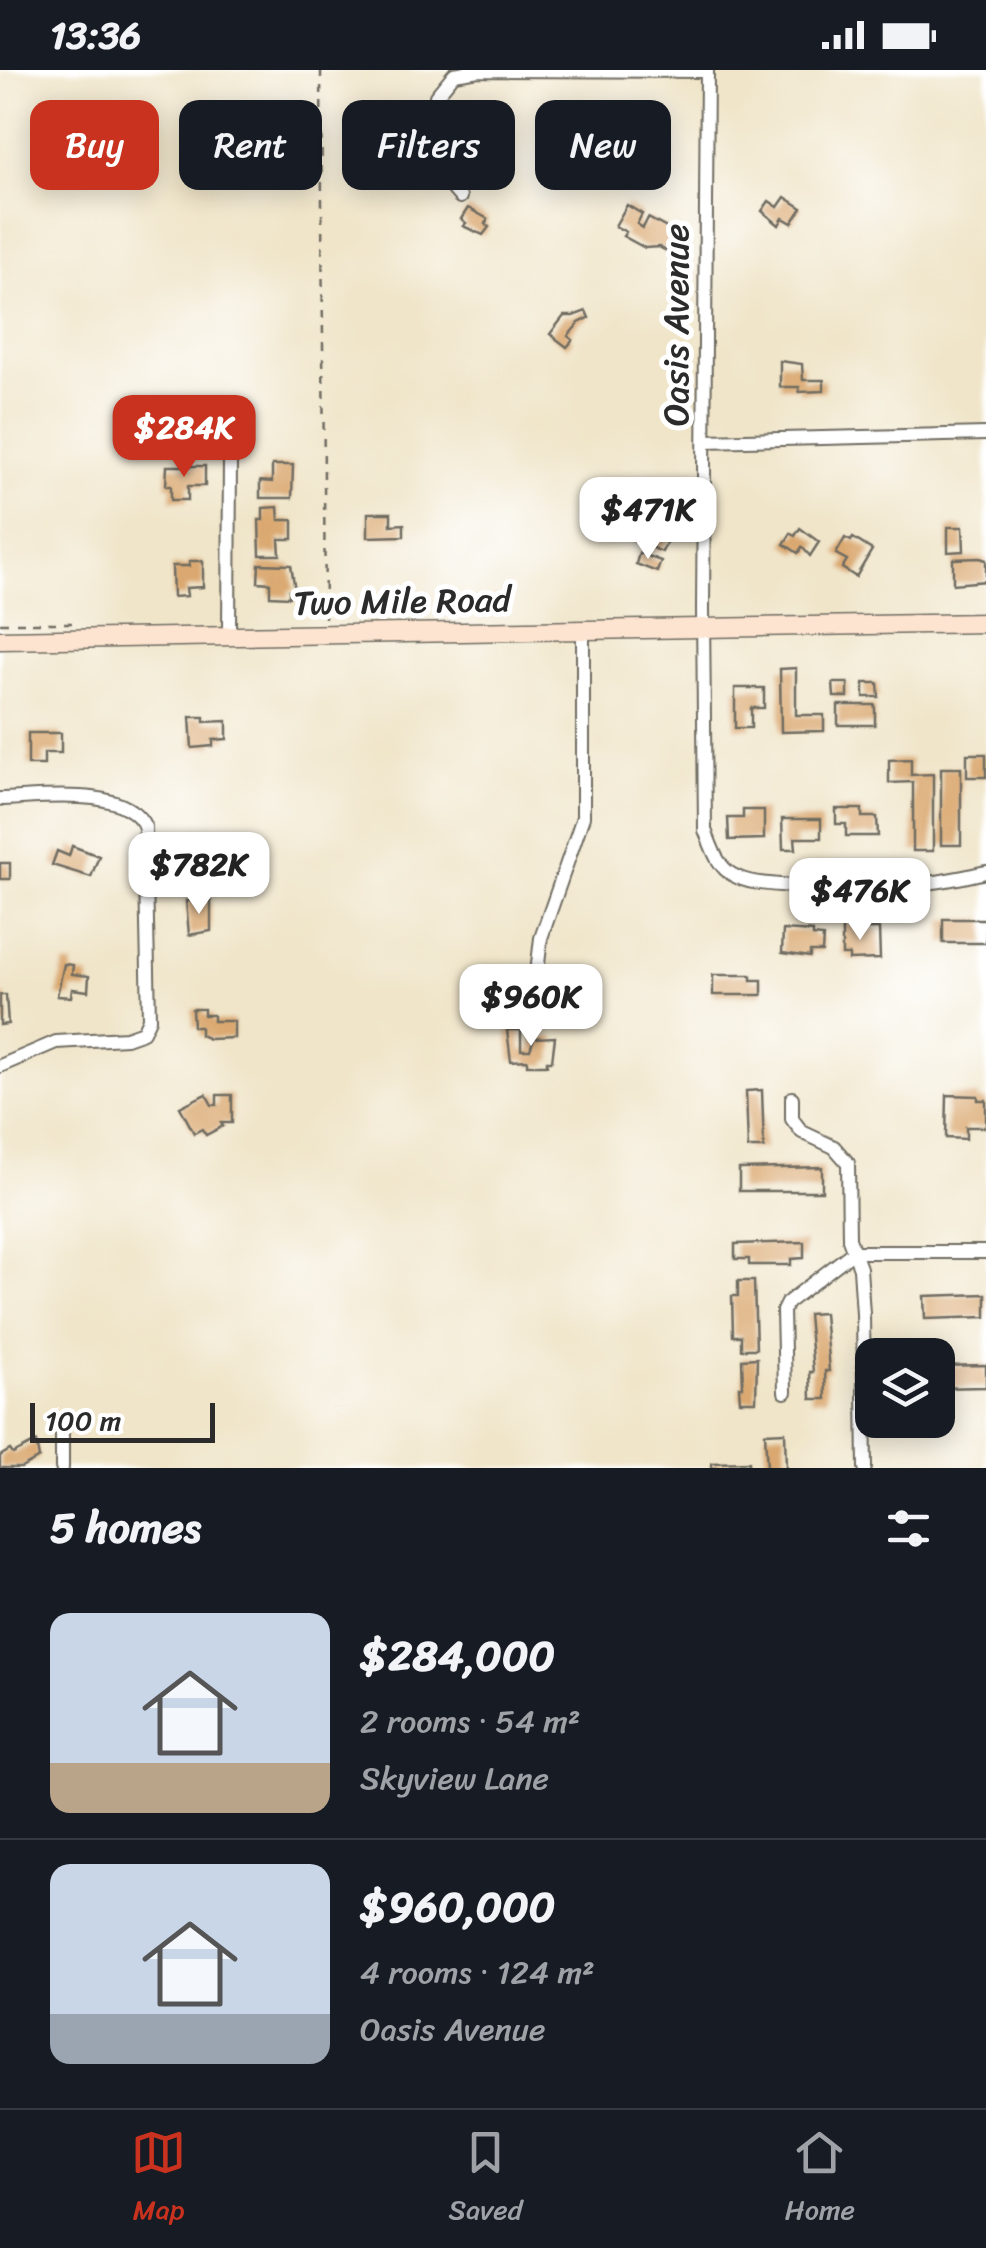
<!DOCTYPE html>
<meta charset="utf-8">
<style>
:root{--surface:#171b24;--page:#20242c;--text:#f1f3f6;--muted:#9ea1a6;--line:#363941;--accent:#c8321e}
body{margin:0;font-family:Sriracha,sans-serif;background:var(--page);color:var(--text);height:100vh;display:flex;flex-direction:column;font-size:38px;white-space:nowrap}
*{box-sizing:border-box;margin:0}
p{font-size:32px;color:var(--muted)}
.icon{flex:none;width:55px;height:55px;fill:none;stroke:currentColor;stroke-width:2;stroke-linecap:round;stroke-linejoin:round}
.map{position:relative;height:1398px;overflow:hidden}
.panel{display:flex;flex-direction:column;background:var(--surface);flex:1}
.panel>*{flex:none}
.top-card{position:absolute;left:30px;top:30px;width:928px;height:90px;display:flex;gap:20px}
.controls{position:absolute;left:855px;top:1268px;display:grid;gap:20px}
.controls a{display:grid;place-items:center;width:100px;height:100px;border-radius:20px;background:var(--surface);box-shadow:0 5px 25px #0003;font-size:50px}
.scale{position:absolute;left:30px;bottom:25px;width:185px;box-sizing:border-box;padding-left:10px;border:5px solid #2b2b2b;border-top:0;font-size:28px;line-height:35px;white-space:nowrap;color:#2b2b2b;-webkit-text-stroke:8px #fff;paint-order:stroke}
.price{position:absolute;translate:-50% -85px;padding:0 22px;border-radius:20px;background:#fff;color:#222;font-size:32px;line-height:65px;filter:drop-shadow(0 2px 5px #0008)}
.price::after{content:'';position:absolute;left:50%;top:60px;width:30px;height:22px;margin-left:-15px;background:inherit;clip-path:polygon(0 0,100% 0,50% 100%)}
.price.on{background:var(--accent);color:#fff}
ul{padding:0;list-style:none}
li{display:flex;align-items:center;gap:30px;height:250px;padding:0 50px}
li+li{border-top:2px solid var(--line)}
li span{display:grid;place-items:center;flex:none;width:280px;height:200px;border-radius:20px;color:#555}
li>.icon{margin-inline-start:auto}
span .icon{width:120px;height:120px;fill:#fffc;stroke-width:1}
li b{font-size:42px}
h2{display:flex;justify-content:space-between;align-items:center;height:120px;padding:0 50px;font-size:42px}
.chip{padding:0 35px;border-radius:20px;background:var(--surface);box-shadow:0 5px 25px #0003;font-size:35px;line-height:90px}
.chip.on{background:var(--accent);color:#fff}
.status{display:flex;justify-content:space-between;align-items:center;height:70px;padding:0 50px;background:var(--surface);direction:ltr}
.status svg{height:28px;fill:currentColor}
.menu{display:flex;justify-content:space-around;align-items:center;height:140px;border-top:2px solid var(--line);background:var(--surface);font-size:28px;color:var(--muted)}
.menu a{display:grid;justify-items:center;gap:5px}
.menu .on{color:var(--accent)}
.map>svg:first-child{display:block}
.building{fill:#daa870}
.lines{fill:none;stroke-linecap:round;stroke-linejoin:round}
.minor-casing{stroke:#706c62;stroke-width:16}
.secondary-casing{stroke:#706c62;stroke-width:21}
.path{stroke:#706c62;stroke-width:2.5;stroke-dasharray:8 8;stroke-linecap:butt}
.minor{stroke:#fff;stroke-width:12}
.secondary{stroke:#fde4d0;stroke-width:18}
.labels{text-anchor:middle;stroke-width:10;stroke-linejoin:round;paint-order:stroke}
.street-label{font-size:35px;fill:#2b2b2b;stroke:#fff}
</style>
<div class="status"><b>13:36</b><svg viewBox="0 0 49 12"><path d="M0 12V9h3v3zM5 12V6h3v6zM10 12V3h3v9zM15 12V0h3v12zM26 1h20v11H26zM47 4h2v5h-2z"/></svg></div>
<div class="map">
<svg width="986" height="1398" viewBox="0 0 986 1398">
<rect width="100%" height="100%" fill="#fff"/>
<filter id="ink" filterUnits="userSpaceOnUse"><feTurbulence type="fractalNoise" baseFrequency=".01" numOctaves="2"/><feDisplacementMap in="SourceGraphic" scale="20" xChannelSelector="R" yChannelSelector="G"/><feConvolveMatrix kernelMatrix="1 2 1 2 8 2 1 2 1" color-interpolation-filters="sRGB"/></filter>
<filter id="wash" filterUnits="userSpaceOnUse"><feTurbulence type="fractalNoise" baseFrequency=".0048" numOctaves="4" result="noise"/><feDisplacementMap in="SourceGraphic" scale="40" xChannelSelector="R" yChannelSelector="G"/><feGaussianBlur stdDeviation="2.25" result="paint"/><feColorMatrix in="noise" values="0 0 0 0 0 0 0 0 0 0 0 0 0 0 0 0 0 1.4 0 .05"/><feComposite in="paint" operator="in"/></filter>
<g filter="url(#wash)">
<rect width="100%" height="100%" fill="#f0e5c9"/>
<g id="blocks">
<g class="building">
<path d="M785 127 802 138 792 153 783 148 779 155 762 141 769 131 778 137Z"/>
<path d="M627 135 642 144 637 154 643 158 648 148 674 162 672 165 677 167 668 182 659 177 645 178 623 166 626 162 615 156Z"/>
<path d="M468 138 488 149 485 154 489 157 483 165 463 156 466 153 461 149Z"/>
<path d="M586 241 589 248 579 253 568 266 573 270 567 277 550 264 564 246H573Z"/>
<path d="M780 291 802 294 803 310H824V321L799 322V317H780Z"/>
<path d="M272 395H293L292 428H260V411L272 412Z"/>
<path d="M167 396H205V416H188V430H171V416H166Z"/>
<path d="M278 437 279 450H293V469H279L280 485H260L259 450H263V438Z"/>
<path d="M368 443H391V455L404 454V466L368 467Z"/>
<path d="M636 443 661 454 658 462 669 467 662 482 626 467Z"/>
<path d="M948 457H963L964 481 948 482Z"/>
<path d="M800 458 819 472 810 486 802 477 798 483 784 474 791 463 795 466Z"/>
<path d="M845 468 851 471 853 468 872 480 856 507 842 498 847 490 836 484Z"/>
<path d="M639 483 661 491 657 502 636 494Z"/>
<path d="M980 488 986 490V511L953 514V489Z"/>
<path d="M189 491H203V517L186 518 187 526 173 527 172 496H189Z"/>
<path d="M259 494 291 495 295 520H289V527L270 526V513L258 512Z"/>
<path d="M796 598V645H824V661L781 662 780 599Z"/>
<path d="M833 613H848V627H834Z"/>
<path d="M864 613H878L879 627H864Z"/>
<path d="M735 618H764V638H751V658H735Z"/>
<rect x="838" y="635" width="37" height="20"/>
<path d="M190 647H204V652L227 651V669L213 670V676L192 678Z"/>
<path d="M28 663H61V683H44V695H28Z"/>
<rect x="967" y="684" width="19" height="23"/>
<path d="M911 689V705L933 704V781H913V712L889 713V690Z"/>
<rect x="941" y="698" width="20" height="77"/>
<path d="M836 739H862V747H877L878 766H846V754H836Z"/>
<path d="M743 740H764V769L729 770 728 748H743Z"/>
<path d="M782 749H821V768H795L796 779H783Z"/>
<path d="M72 776 99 786 91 807 52 795 57 781 69 786Z"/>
<rect x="0" y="793" width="10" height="16"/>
<path d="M186 831H211V861L189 865Z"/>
<rect x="943" y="849" width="43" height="24"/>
<path d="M842 854H856V859H879L880 889 849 890V885H842Z"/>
<path d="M783 860 813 862V866L823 867 822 882H810V887L782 883Z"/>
<path d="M64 894 73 895 72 904 89 906 88 921 72 919 71 927 57 926Z"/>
<path d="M713 905H751V910H762V925H713Z"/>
<path d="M0 925H6L8 954 0 955Z"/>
<path d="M192 939H204V945H213V951H234V968L209 969 200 965V957H193Z"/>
<path d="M507 960H521V980H530L534 968 555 967 552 991H547V995H527V990L511 991Z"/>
<path d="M762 1020 764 1078H748L746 1021Z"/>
<path d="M206 1024 212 1035H217V1025H232V1053H221L223 1056 206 1065 202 1059 194 1063 180 1037Z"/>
<path d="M947 1025 978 1026V1030H986V1057H966V1069L946 1068Z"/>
<path d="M822 1097V1121H739V1099Z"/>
<path d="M804 1172V1188L791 1189V1195H749V1189H735V1174Z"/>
<path d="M738 1211H754L756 1279H741V1266H733L732 1226H738Z"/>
<path d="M986 1224V1247L925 1249 924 1226Z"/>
<path d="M824 1243 829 1301H825L826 1329H811L810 1302H813L808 1244Z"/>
<path d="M757 1288 756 1331H740L739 1317H743L742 1289Z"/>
<path d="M986 1295V1317L938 1318V1296Z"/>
<path d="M785 1362 786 1398H767L765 1363Z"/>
<path d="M36 1372 39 1388 21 1398H0V1386L10 1380 13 1384Z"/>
<path d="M749 1392V1398H712V1393Z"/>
</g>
</g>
</g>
<g filter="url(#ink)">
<use href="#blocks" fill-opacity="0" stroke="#706c62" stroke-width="2.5"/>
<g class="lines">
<g class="minor-casing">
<g id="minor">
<path d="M707 0 703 539 705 760C711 775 717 797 733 805 751 815 774 814 793 816 860 821 921 818 986 802"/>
<path d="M460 127 438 102 433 63 436 26 454 4 479 0 707 1"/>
<path d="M705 371 986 364"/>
<path d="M229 566 230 386"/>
<path d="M0 729C40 728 127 715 145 757L149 949 143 962 126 968 56 972 0 996"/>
<path d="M531 954 541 868 583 747V560"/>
<path d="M792 1028V1049L802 1062 834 1077 848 1093 849 1169 860 1198 863 1244 865 1398"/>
<path d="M785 1322 783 1241 787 1233 853 1182H986"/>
<path d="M62 1364V1398"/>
</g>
</g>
<g class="secondary-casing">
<path id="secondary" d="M0 570 986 553"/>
</g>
<g class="path">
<path d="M321 0 325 548"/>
<path d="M0 553H73"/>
</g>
<use href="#minor" class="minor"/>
<use href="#secondary" class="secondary"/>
</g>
</g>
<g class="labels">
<g class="street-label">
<text transform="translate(676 255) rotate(-90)" y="12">Oasis Avenue</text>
<text transform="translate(402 531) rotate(-1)" y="12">Two Mile Road</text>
</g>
</g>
</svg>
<div class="controls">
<a><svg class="icon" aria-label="layers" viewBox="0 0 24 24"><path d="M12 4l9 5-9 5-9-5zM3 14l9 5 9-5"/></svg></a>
</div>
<div class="scale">100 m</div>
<b class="price on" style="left:184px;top:410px">$284K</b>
<b class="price" style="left:648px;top:492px">$471K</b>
<b class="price" style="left:199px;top:847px">$782K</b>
<b class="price" style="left:860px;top:873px">$476K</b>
<b class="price" style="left:531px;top:979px">$960K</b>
<div class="top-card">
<a class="chip on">Buy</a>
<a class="chip">Rent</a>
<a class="chip">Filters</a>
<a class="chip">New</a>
</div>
</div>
<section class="panel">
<h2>5 homes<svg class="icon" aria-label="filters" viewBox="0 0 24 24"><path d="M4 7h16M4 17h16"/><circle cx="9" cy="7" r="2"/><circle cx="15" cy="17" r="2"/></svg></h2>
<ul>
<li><span style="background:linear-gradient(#c9d6e8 75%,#b9a48a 0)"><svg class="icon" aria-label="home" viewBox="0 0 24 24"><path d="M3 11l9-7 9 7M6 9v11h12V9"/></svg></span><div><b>$284,000</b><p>2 rooms · 54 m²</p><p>Skyview Lane</p></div></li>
<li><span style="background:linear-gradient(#c9d6e8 75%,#9aa5b1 0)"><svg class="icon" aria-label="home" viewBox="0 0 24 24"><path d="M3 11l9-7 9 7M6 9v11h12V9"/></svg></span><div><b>$960,000</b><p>4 rooms · 124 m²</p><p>Oasis Avenue</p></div></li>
</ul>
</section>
<nav class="menu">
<a class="on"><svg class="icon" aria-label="map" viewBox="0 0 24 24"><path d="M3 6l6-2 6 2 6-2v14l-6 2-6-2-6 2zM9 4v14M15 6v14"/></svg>Map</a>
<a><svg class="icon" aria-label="saved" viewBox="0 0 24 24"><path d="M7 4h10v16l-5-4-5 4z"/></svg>Saved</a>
<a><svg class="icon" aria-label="home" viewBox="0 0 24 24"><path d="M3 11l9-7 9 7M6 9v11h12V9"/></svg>Home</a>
</nav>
